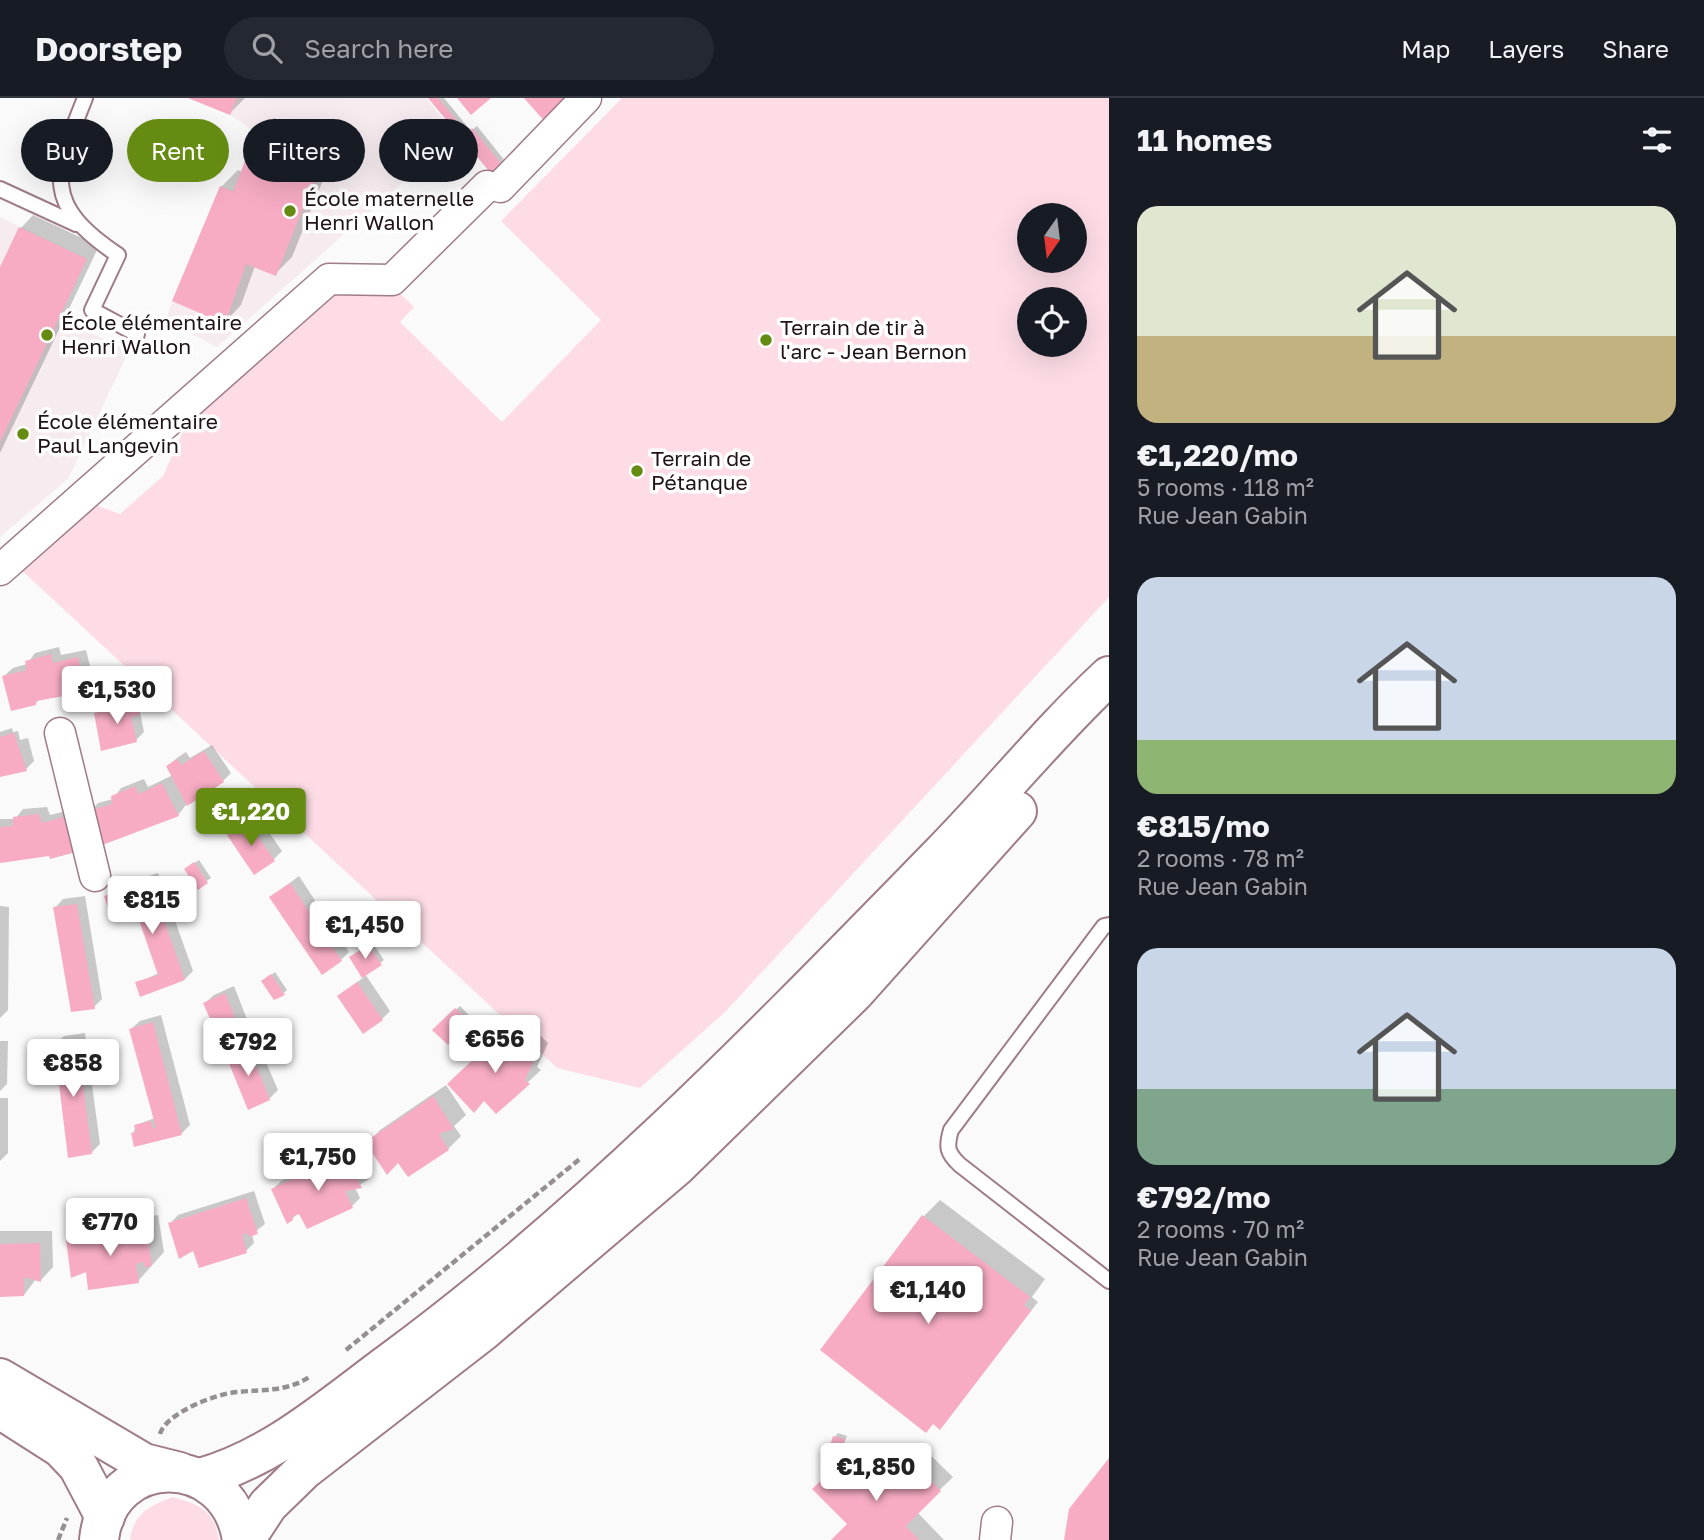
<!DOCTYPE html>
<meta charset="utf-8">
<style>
:root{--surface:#171b24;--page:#242831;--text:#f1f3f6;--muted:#9ea1a6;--line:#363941;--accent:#658b13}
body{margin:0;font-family:"Golos Text",sans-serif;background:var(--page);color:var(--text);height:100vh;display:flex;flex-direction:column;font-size:26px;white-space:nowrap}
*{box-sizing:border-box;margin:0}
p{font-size:23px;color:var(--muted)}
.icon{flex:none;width:38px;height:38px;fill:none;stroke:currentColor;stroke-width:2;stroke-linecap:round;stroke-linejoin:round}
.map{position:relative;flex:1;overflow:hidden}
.sheet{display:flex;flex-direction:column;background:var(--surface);width:595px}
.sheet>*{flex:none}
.hud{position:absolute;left:21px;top:21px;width:665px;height:63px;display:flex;gap:14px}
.needle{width:46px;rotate:194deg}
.buttons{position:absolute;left:1017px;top:105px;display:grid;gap:14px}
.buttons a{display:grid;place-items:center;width:70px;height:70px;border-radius:50%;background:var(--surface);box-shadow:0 7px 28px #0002;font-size:35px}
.price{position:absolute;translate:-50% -60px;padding:0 16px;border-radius:7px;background:#fff;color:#222;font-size:23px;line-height:46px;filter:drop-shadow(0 2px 4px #0008)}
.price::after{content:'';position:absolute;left:50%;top:42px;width:21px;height:16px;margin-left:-10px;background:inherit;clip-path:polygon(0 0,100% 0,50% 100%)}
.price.on{background:var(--accent);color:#fff}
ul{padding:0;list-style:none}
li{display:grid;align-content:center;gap:14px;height:371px;padding:0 28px}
li span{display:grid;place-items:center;height:217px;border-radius:21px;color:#555}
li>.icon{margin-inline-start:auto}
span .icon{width:126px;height:126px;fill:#fffc;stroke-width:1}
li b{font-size:30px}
h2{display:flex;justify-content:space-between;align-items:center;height:84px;padding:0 28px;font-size:30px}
.chip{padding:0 24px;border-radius:32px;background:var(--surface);box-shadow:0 7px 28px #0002;font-size:24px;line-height:63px}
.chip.on{background:var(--accent);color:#fff}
header{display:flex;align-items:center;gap:42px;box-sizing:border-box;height:98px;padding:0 35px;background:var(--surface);border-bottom:2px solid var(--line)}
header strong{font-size:33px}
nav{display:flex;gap:38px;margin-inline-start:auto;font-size:24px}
.search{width:490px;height:63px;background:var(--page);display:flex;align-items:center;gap:18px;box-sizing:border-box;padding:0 24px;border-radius:38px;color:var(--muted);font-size:26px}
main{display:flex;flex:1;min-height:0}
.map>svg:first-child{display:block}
.built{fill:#f6ecef}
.green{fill:#fddce6;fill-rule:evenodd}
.shadow{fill:#0003}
.building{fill:#f7acc4}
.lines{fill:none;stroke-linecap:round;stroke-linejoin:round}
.lane-casing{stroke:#9f7c87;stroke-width:18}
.street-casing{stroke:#9f7c87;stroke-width:33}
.secondary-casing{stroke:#9f7c87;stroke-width:42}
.primary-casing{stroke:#9f7c87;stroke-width:42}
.path{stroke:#958f91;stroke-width:4.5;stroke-dasharray:7 3.5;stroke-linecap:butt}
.lane{stroke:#fff;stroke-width:14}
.street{stroke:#fff;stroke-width:30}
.secondary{stroke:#fff;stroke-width:38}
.primary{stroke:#fff;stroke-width:38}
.poi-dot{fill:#658b13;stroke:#fff;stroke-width:2.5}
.labels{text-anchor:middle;stroke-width:7;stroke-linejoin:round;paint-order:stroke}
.poi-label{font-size:21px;fill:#201317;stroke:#fff;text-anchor:start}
</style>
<header>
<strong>Doorstep</strong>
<div class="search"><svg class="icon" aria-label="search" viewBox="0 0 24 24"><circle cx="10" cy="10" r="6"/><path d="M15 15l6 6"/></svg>Search here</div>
<nav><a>Map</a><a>Layers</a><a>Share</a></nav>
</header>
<main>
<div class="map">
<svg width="1109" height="1442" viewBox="0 0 1109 1442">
<rect width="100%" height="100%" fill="#fafafa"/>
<g class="built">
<path d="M188 0H426L456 37 217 249 165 222 220 88 233 93 256 35 230 17Z"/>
<path d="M0 119 87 161 59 220 129 253 68 381 0 439Z"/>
</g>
<g class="green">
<path d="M622 0H1109V499L725 914 640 990 557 970 16 467 87 404 120 416 163 378 194 309 332 191 391 187 414 209 400 224 502 324 601 222 501 123ZM1029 117H1074V163H1029ZM1029 201H1074V247H1029Z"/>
<path d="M173 1399C200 1407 214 1412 219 1442H130C133 1416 150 1407 173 1399Z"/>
</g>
<g class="shadow">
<path d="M193 0H245L230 15Z"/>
<path d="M431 0H444L471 33 477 28 506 64 494 76Z"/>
<path d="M274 20 338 45 292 159 275 176 255 168 241 207 225 224 221 89 238 72 242 74 258 36Z"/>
<path d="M33 117 99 148 0 355V173L21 130Z"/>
<path d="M59 549 61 557 86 552 94 584 86 593 62 599 61 594 40 601 35 606 4 578 13 570 27 566 35 555Z"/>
<path d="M145 597 147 607 140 614 144 634 136 642 96 616 116 605Z"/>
<path d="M12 630 13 634 18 633 20 642 28 640 34 663 26 671 0 678V634Z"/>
<path d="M212 647 231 675 223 683 186 707 178 717 98 747 90 714 98 705 113 701 121 690 144 681 148 689 173 677 168 668 177 660 186 654 190 660Z"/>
<path d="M47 709 50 717 75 711 51 756 0 764V721H15L23 711Z"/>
<path d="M256 716 282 753 274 761 229 738Z"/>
<path d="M199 762 211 780 198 789 190 768Z"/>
<path d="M158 775 193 873 185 881 137 885 159 875 133 800 106 799 137 782Z"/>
<path d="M299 778 349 854 341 862 271 799Z"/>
<path d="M85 798 102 901 94 909 55 810 63 801Z"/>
<path d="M0 808 9 809 8 912 0 920Z"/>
<path d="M372 844 384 862 365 876 390 913 382 921 339 898 364 879 355 856Z"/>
<path d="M275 874 287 892 284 895 267 880Z"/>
<path d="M234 888 250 929 242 937 205 905 214 897Z"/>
<path d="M460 908 473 921 448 945 434 932Z"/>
<path d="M161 917 190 1027 182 1035 136 1047 133 1036 136 1027 155 1020 131 931 140 923Z"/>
<path d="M528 925 548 945 537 969 541 972 496 1014 462 974 510 929 516 936Z"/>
<path d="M85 935 100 1046 91 1055 56 946 64 938Z"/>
<path d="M256 941 278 992 269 1001 228 959 236 950Z"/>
<path d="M0 943H8L7 986 0 993Z"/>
<path d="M446 987 466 1017 454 1028 461 1038 448 1051 409 1077 398 1063 368 1045 380 1032Z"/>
<path d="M0 1000H8V1055L0 1063Z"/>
<path d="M353 1049 369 1081 355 1090 360 1100 352 1108 300 1113 292 1121 273 1091 281 1083Z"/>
<path d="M254 1093 265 1126 252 1136 254 1145 246 1153 194 1151 170 1126 178 1117Z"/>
<path d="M940 1102 1045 1181 1032 1199 1038 1204 940 1330 822 1251 924 1118Z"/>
<path d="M158 1117 164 1154 138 1183 87 1172 67 1143 80 1130Z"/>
<path d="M0 1133H52L53 1169 41 1182 36 1181 24 1197H0Z"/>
<path d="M838 1335 847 1338 838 1360 835 1339Z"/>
<path d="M856 1351 890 1386 926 1353 953 1379 917 1414 944 1442H833L849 1426 827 1378Z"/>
</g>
<g class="building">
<path d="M188 0H237L230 17Z"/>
<path d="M428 0H438L467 35 472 30 504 69 494 79Z"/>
<path d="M457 0H491L471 17Z"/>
<path d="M524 0H568L546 25Z"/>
<path d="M256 35 322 62 276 178 246 166 225 226 172 203 220 88 233 94Z"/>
<path d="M19 129 87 161 0 344V169Z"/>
<path d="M51 556 53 565 78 559 86 594 36 603V607L11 613 2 578 27 572 25 563Z"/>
<path d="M137 604 140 617 131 619 137 644 101 653 94 615Z"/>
<path d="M14 635 27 673 0 679V639Z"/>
<path d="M204 653 224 684 187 708 166 668 177 661 181 667Z"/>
<path d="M162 685 179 718 97 749 88 713 112 706 111 698 135 688 139 696Z"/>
<path d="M39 716 42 725 67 718 76 754 50 761 49 758 0 765V729L13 728V719Z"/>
<path d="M247 723 275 763 254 777 227 737Z"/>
<path d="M194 764 208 785 198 792 184 771Z"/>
<path d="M150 782 185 882 140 899 135 884 158 877 132 802 108 810 104 798Z"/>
<path d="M290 785 342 863 322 877 269 799Z"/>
<path d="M77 806 95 911 71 914 53 809Z"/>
<path d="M368 847 382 867 362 880 349 859Z"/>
<path d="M271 876 285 897 274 902 261 883Z"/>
<path d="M357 884 383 922 363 936 337 898Z"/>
<path d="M225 895 243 939 222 948 203 905Z"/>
<path d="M455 910 471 925 448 947 432 932Z"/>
<path d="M153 924 182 1037 134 1049 131 1035 136 1034 134 1027 151 1023 153 1030H156L129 931Z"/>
<path d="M514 937 536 958 525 982 530 986 496 1016 484 1003 474 1015 447 986 496 940 502 947Z"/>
<path d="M77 942 92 1056 68 1060 54 945Z"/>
<path d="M248 948 270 1002 248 1012 226 958Z"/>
<path d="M433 998 454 1031 439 1036 449 1052 408 1079 398 1065 387 1077 365 1044Z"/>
<path d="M345 1056 362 1090 345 1093 353 1110 307 1131 299 1116 292 1119 293 1122 287 1126 271 1091Z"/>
<path d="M246 1100 258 1136 249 1139 248 1135 242 1137 247 1155 199 1170 193 1153 179 1161 168 1125Z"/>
<path d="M922 1117 1030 1199 1024 1207 1031 1213 940 1332 933 1326 926 1335 820 1252Z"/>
<path d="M146 1129 152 1168 144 1169V1164L136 1166 139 1185 88 1192 86 1174 71 1180 66 1142Z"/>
<path d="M40 1145 41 1184 24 1179V1198L0 1199V1146Z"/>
<path d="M833 1338 845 1341 839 1362 827 1358Z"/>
<path d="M1109 1360V1442H1064L1069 1411Z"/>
<path d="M842 1362 876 1398 913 1364 941 1393 906 1428 919 1442H831L847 1426 812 1391Z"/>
</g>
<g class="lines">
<g class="lane-casing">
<g id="lane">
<path d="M85 0C54 77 42 106 118 157L92 212 137 236"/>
<path d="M0 91 76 126"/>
<path d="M1109 827 1104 828 951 1032C946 1049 947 1055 960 1067L1109 1183"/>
</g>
</g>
<g class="street-casing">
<g id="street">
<path d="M500 89 586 0"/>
<path d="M0 472 329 181 392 182 487 88"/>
<path d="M60 635 95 778"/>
<path d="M995 1442 997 1424"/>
</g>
</g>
<g class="secondary-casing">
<g id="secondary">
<path d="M0 1280 144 1365 180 1374"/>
<path d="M0 1311 61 1350 78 1368 105 1419"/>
</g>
</g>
<g class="primary-casing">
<g id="primary">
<path d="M200 1380C273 1360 332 1307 392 1263 593 1115 767 934 941 756 998 698 1049 634 1109 578"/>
<path d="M99 1442C108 1352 229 1352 242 1442"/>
<path d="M245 1442 268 1407 304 1372 482 1234 677 1068 854 895 1017 713"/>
</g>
</g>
<g class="path">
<path d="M346 1252 581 1060"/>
<path d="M160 1336C166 1315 217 1295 238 1294 266 1291 287 1294 311 1278"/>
<path d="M58 1442 67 1420"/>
</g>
<use href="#lane" class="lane"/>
<use href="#street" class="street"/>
<use href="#secondary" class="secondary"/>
<use href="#primary" class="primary"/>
</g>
<g class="poi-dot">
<circle cx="290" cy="113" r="7"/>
<circle cx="47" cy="237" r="7"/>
<circle cx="766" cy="242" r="7"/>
<circle cx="23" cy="336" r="7"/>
<circle cx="637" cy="373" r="7"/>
</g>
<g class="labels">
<g class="poi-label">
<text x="304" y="108">École maternelle<tspan x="304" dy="24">Henri Wallon</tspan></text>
<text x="61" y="232">École élémentaire<tspan x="61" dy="24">Henri Wallon</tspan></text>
<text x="780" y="237">Terrain de tir à<tspan x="780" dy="24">l'arc - Jean Bernon</tspan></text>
<text x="37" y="331">École élémentaire<tspan x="37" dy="24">Paul Langevin</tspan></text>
<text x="651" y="368">Terrain de<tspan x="651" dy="24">Pétanque</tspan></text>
</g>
</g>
</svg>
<div class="buttons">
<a><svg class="needle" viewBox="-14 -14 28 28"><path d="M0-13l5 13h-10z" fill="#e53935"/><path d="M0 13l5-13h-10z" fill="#9ea1a6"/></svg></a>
<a><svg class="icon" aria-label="locate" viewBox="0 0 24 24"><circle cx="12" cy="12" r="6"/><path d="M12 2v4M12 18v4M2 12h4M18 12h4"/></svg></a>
</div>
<b class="price" style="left:117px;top:628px">€1,530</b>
<b class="price on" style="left:251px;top:750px">€1,220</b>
<b class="price" style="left:152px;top:838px">€815</b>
<b class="price" style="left:365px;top:863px">€1,450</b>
<b class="price" style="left:495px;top:977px">€656</b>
<b class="price" style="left:248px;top:980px">€792</b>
<b class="price" style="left:73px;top:1001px">€858</b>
<b class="price" style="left:318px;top:1095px">€1,750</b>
<b class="price" style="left:110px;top:1160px">€770</b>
<b class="price" style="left:928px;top:1228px">€1,140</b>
<b class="price" style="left:876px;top:1405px">€1,850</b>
<div class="hud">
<a class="chip">Buy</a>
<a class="chip on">Rent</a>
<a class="chip">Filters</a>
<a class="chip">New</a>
</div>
</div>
<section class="sheet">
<h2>11 homes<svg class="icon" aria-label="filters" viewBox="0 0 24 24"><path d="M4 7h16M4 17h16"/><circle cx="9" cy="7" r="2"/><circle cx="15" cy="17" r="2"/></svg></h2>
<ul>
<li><span style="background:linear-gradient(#dfe7d0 60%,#c2b280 0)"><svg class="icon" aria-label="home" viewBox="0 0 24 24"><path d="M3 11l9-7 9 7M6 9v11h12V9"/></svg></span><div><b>€1,220/mo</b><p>5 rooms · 118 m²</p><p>Rue Jean Gabin</p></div></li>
<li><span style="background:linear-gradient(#c9d6e8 75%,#8fb573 0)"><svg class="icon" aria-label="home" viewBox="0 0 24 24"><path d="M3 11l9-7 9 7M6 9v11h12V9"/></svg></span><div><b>€815/mo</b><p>2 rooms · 78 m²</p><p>Rue Jean Gabin</p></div></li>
<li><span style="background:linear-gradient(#c9d6e8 65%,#7fa58c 0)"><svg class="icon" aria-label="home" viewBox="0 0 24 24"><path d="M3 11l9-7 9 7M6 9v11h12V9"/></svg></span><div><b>€792/mo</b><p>2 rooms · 70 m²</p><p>Rue Jean Gabin</p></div></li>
</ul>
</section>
</main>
